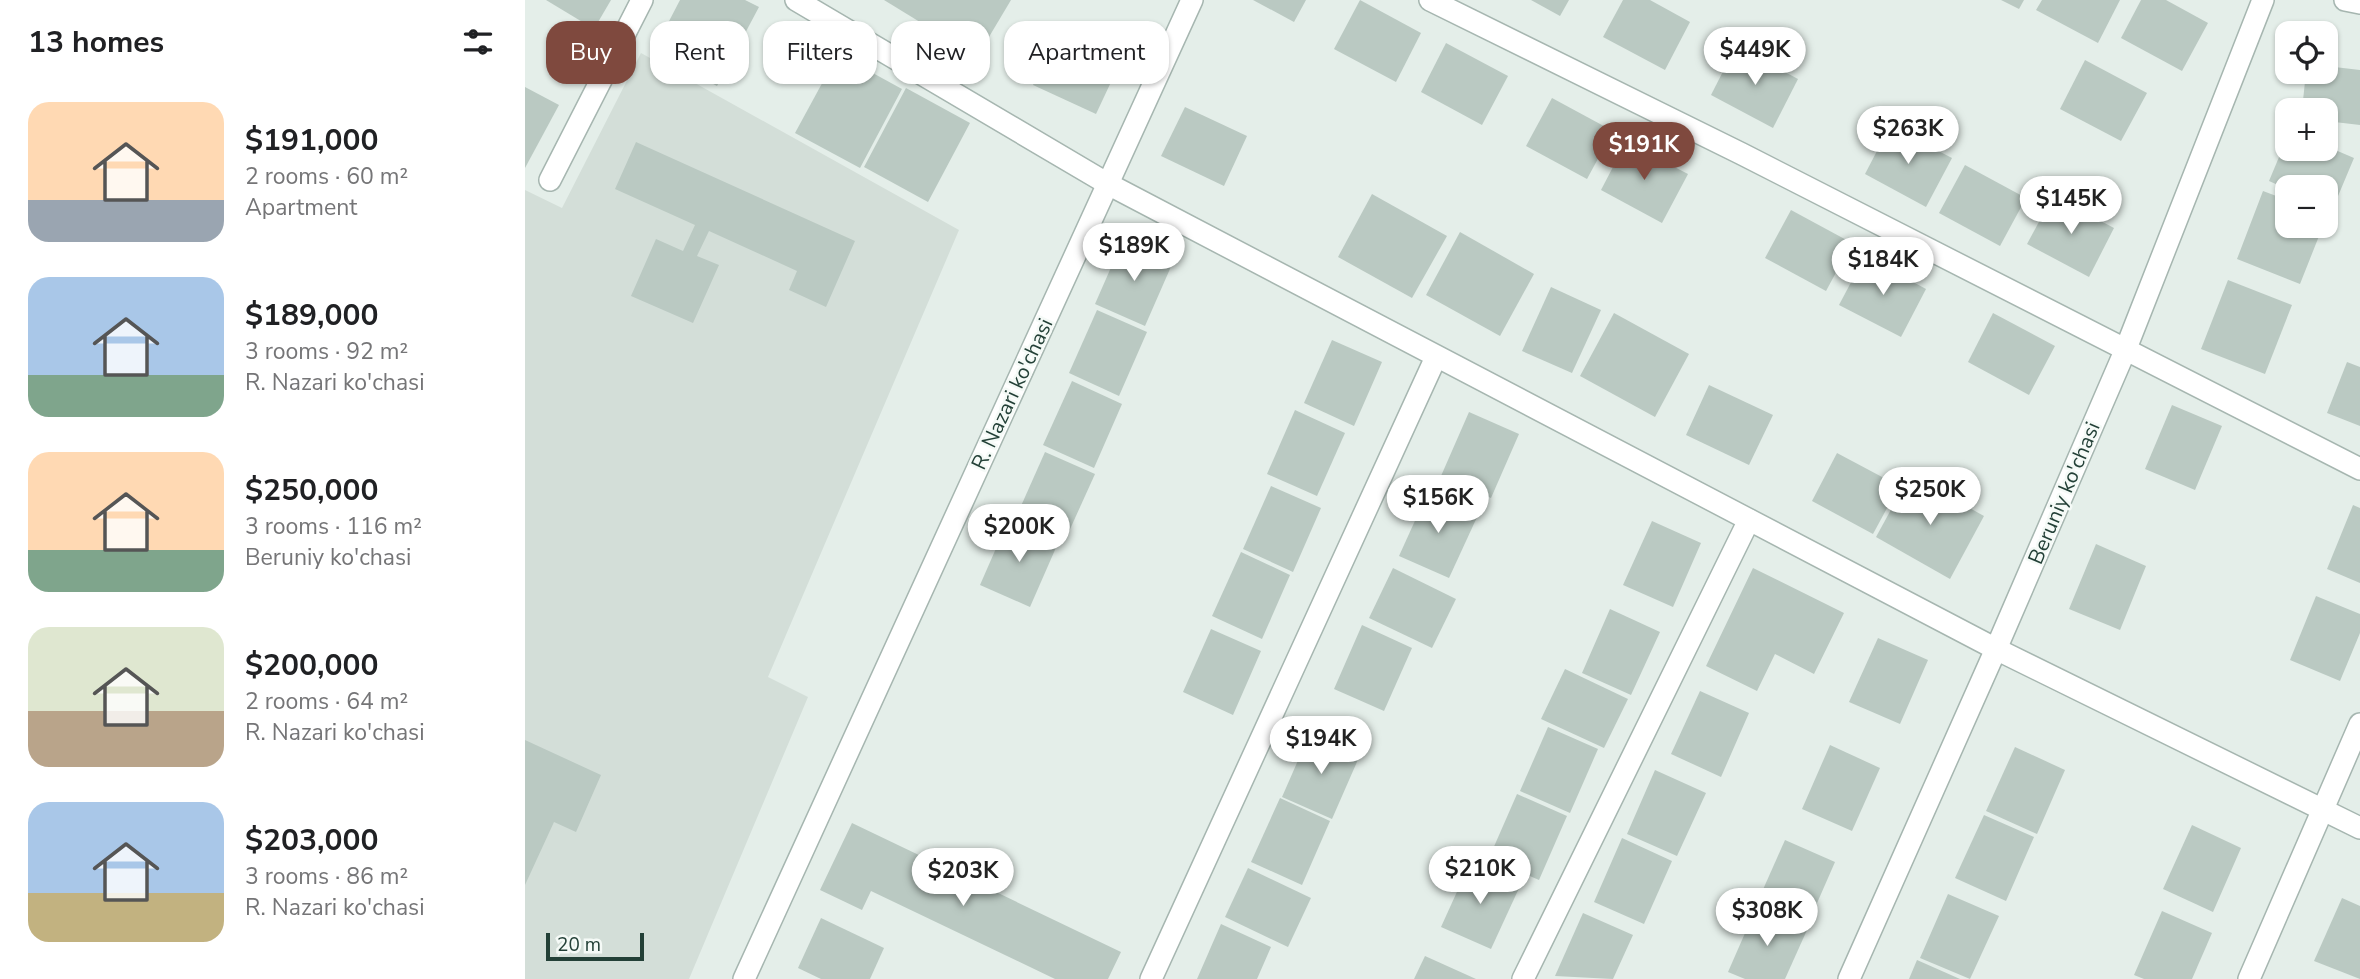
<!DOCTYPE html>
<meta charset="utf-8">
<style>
:root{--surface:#fff;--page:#f2f2f2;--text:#202124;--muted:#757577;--accent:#7f493e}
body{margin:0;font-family:"Nunito Sans",sans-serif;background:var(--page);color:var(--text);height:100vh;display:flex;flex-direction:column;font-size:26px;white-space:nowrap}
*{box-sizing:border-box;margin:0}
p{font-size:23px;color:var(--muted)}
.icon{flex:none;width:38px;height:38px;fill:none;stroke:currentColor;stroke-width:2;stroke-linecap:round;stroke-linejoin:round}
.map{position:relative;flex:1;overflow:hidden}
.sheet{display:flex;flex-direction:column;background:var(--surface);width:525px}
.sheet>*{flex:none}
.top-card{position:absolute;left:21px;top:21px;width:665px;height:63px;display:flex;gap:14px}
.buttons{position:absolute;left:1750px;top:21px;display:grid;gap:14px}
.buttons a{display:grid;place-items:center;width:63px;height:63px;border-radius:14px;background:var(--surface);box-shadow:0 2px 5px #0004;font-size:35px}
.scale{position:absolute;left:21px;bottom:18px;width:98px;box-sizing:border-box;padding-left:7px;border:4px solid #234037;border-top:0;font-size:19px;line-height:24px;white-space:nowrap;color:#234037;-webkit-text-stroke:5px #f5faf7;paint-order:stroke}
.price{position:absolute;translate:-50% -60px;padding:0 16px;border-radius:24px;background:#fff;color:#222;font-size:23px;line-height:46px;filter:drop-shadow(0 2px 4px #0008)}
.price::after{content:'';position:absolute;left:50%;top:42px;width:21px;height:16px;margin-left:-10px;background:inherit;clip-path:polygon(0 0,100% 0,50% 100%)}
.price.current{background:var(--accent);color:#fff}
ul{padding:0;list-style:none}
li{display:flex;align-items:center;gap:21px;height:175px;padding:0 28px}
li span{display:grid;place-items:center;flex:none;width:196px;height:140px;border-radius:21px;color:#555}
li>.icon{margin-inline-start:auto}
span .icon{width:84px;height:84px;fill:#fffc;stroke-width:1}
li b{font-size:30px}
h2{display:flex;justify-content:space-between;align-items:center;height:84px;padding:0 28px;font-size:30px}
.pill{padding:0 24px;border-radius:21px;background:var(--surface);box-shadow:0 2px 5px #0004;font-size:24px;line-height:63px}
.pill.current{background:var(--accent);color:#fff}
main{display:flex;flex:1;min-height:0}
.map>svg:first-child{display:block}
.built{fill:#d3ded8}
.building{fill:#bac9c2}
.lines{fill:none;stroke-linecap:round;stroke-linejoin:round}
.minor-casing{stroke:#a6b6b0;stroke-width:24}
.minor{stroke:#fff;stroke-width:21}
.labels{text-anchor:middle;stroke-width:5;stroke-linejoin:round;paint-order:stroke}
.street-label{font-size:21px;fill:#234037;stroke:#f5faf7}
</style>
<main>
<section class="sheet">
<h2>13 homes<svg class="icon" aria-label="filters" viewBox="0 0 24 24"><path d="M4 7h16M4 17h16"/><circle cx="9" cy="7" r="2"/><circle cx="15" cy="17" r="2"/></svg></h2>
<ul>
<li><span style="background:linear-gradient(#ffd9b3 70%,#9aa5b1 0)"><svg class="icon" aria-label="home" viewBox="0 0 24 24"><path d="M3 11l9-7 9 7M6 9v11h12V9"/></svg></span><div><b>$191,000</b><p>2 rooms · 60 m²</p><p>Apartment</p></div></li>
<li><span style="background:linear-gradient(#a9c7e8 70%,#7fa58c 0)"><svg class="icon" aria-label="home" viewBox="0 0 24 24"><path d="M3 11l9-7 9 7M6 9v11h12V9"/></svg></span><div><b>$189,000</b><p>3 rooms · 92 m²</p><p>R. Nazari ko'chasi</p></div></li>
<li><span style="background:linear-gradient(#ffd9b3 70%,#7fa58c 0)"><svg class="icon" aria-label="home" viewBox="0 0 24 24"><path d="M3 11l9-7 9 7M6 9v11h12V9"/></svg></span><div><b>$250,000</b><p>3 rooms · 116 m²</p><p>Beruniy ko'chasi</p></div></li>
<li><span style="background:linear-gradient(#dfe7d0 60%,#b9a48a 0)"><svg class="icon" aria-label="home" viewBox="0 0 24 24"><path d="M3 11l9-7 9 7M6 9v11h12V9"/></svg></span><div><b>$200,000</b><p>2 rooms · 64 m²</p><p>R. Nazari ko'chasi</p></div></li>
<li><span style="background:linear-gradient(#a9c7e8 65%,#c2b280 0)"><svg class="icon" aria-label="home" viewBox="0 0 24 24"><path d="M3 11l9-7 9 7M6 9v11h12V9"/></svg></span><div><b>$203,000</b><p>3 rooms · 86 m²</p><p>R. Nazari ko'chasi</p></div></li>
</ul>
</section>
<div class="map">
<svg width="1835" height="979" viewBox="0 0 1835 979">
<rect width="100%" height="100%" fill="#e4eee9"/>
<path class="built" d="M116 53 434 230 243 677 283 697 164 979H0V190L37 208Z"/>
<g class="building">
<path d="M21 0H86L69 29Z"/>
<path d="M155 0H220L234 7 192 86 128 52Z"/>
<path d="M359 0H486L452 57Z"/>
<path d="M728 0H781L769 22Z"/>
<path d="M835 0 896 33 871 82 809 49Z"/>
<path d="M1006 0H1044L1035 16Z"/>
<path d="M1098 0H1125L1165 22 1140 70 1078 37Z"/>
<path d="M1476 0H1499L1494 9Z"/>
<path d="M1517 0H1595L1573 43 1511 10Z"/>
<path d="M1616 0H1641L1683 23 1657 71 1596 38Z"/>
<path d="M531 35 594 65 571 114 508 85Z"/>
<path d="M921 43 983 76 957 125 896 92Z"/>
<path d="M1211 46 1273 79 1248 128 1186 95Z"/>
<path d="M313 54 377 89 335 168 270 133Z"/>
<path d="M1560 60 1622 93 1596 141 1535 109Z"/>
<path d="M1801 66 1835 70V125L1801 121V110H1777L1781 72H1801Z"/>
<path d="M0 87 34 105 0 168Z"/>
<path d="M381 88 445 123 403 202 339 167Z"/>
<path d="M1027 98 1088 131 1062 179 1001 146Z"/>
<path d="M660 107 722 136 699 186 636 156Z"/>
<path d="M1365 126 1427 158 1401 207 1340 174Z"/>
<path d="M1762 138V149H1801V146L1829 158 1808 208 1801 205V187L1762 189 1744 181Z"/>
<path d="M111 142 330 241 301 307 264 290 272 271 184 231 172 256 194 265 168 323 106 296 131 239 158 251 170 225 90 189Z"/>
<path d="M1101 142 1163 174 1137 223 1076 190Z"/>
<path d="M1440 165 1501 198 1475 246 1414 213Z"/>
<path d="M1738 191 1762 200V226H1798L1775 284 1712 259Z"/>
<path d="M847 194 922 236 887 298 813 257Z"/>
<path d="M1528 196 1589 228 1564 277 1502 244Z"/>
<path d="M1266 210 1327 243 1301 291 1240 258Z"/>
<path d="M935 232 1009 274 975 336 901 295Z"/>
<path d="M598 240 648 262 620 326 570 304Z"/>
<path d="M1340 256 1401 289 1376 337 1314 305Z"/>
<path d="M1703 280 1767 305 1740 374 1676 349Z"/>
<path d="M1026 287 1076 310 1047 373 997 351Z"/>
<path d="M572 310 622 332 594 396 544 373Z"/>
<path d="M1089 313 1164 354 1130 417 1055 376Z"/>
<path d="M1468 313 1530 346 1504 395 1443 362Z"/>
<path d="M807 340 857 362 829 426 779 403Z"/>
<path d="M1822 362 1835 367V426L1802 413Z"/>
<path d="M547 381 597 404 569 468 518 445Z"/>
<path d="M1184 385 1248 415 1224 465 1161 435Z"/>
<path d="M1647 405 1697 426 1670 490 1620 469Z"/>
<path d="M770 410 820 433 792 496 742 474Z"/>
<path d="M944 412 994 434 966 498 916 476Z"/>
<path d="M520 452 570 474 541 538 492 515Z"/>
<path d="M1312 453 1374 486 1348 534 1287 501Z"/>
<path d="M1385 475 1459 516 1425 579 1351 537Z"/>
<path d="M746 486 796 508 768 572 718 549Z"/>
<path d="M903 492 953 515 924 578 874 556Z"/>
<path d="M1828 505 1835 508V583L1802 569Z"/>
<path d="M483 521 533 543 505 607 455 585Z"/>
<path d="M1127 521 1176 543 1148 607 1098 585Z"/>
<path d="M1571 544 1621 566 1595 630 1544 609Z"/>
<path d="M716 552 765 575 737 639 687 616Z"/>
<path d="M868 568 931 599 907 648 844 618Z"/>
<path d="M1228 568 1319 613 1289 674 1250 654 1232 691 1181 666Z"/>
<path d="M1791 596 1835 614V633L1815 681 1765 660Z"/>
<path d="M1085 609 1135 632 1106 695 1057 673Z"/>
<path d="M837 625 887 648 859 711 809 689Z"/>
<path d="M686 629 736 651 708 715 658 692Z"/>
<path d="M1353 638 1403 660 1375 724 1324 702Z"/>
<path d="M1040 669 1103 699 1079 748 1016 719Z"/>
<path d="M1175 691 1224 713 1196 777 1146 754Z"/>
<path d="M1023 727 1073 749 1045 813 995 791Z"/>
<path d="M785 733 835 755 807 819 757 797Z"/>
<path d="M0 740 76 775 51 832 29 822 0 885Z"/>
<path d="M1305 745 1355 768 1327 831 1277 809Z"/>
<path d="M1490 747 1540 770 1512 834 1461 811Z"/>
<path d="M1130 770 1181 793 1152 856 1102 834Z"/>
<path d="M992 794 1042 816 1014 880 964 858Z"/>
<path d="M755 798 805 821 777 885 726 862Z"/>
<path d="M1459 815 1509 837 1481 901 1430 878Z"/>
<path d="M327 823 596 952 583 979H530L346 891 337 910 295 890Z"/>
<path d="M1667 825 1716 848 1688 912 1638 889Z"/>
<path d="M1097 838 1147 861 1119 924 1069 902Z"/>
<path d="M1260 840 1310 862 1282 926 1232 903Z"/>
<path d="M945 863 995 886 966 949 916 927Z"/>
<path d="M723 868 786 898 763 947 700 917Z"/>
<path d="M1423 894 1474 916 1445 979 1395 958Z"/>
<path d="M1817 898 1835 906V979L1789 961Z"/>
<path d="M1231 908 1282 930 1260 979H1220L1203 972Z"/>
<path d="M1637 911 1687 933 1667 979H1619L1609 975Z"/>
<path d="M1058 913 1108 935 1088 979 1030 976Z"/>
<path d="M296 918 359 948 345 979H296L273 968Z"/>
<path d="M696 924 746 947 732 979H672Z"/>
<path d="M900 956 951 979H889Z"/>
<path d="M1392 960 1435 979H1384Z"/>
</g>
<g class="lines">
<g class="minor-casing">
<g id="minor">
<path d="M271 0 583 184 1471 649 1835 828"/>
<path d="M905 0 1217 154 1835 469"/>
<path d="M1820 0 1835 3"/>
<path d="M25 180 117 0"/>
<path d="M219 979 667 0"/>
<path d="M626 979 911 357"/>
<path d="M998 979 1224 520"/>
<path d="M1324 979 1471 649 1600 351 1738 0"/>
<path d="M1724 979 1835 724"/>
</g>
</g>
<use href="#minor" class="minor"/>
</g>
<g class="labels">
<g class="street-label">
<text transform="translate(487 394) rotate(-65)" y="7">R. Nazari ko'chasi</text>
<text transform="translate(1539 493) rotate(-67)" y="7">Beruniy ko'chasi</text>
</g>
</g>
</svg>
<div class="buttons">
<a><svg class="icon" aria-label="locate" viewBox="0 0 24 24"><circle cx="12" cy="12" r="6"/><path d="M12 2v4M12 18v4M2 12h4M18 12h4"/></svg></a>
<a>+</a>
<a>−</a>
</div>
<div class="scale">20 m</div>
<b class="price" style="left:1230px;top:87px">$449K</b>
<b class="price" style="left:1383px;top:166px">$263K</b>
<b class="price current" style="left:1119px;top:182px">$191K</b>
<b class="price" style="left:1546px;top:236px">$145K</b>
<b class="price" style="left:609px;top:283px">$189K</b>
<b class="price" style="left:1358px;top:297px">$184K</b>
<b class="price" style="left:1405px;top:527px">$250K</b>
<b class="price" style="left:913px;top:535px">$156K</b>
<b class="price" style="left:494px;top:564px">$200K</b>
<b class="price" style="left:796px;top:776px">$194K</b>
<b class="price" style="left:955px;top:906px">$210K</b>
<b class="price" style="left:438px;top:908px">$203K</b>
<b class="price" style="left:1242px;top:948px">$308K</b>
<div class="top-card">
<a class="pill current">Buy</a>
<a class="pill">Rent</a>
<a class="pill">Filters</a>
<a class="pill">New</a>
<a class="pill">Apartment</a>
</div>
</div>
</main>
